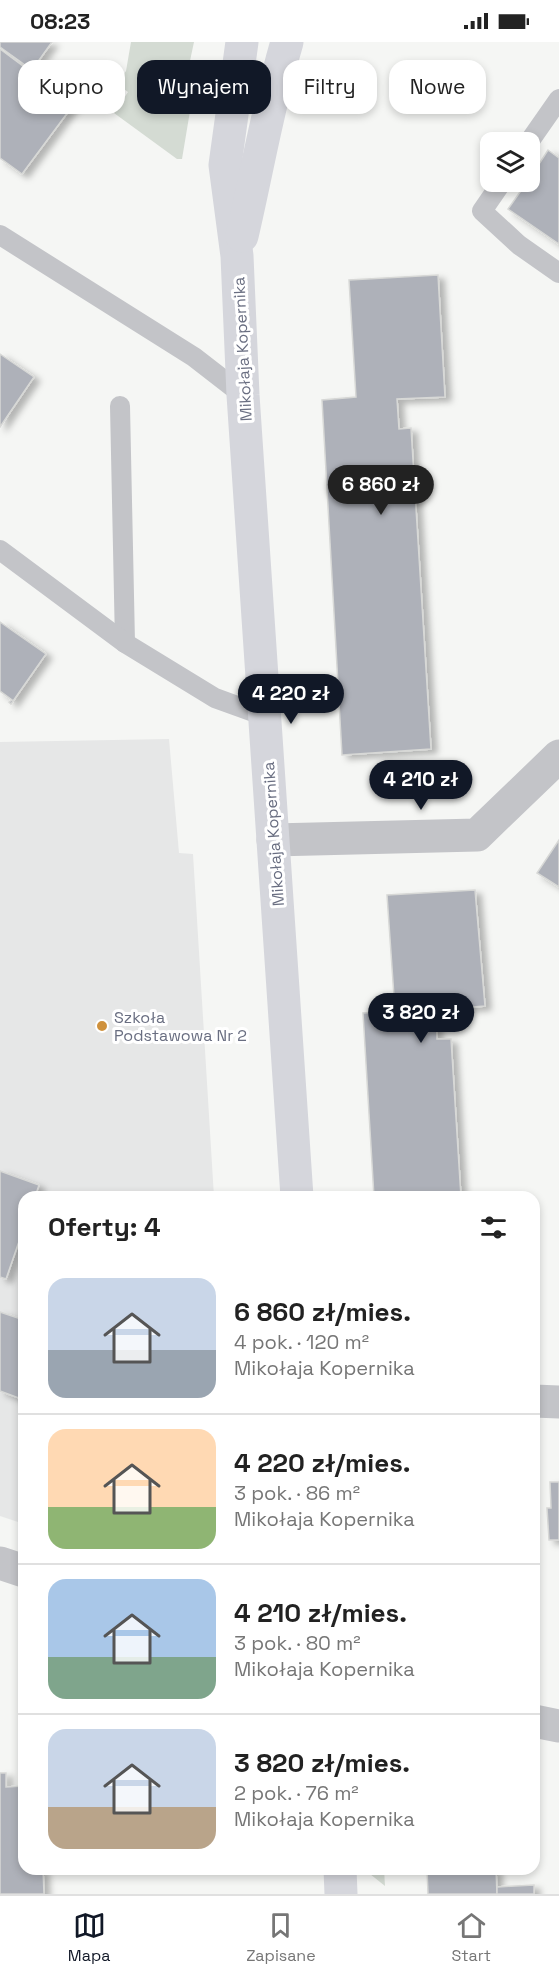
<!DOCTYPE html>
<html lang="pl">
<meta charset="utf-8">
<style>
:root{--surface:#fff;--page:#f2f2f2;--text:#222;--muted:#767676;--line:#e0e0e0;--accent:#111827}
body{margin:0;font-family:"Space Grotesk",sans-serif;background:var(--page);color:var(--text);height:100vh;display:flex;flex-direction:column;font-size:22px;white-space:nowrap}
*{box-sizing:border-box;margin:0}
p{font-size:20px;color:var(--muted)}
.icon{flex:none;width:33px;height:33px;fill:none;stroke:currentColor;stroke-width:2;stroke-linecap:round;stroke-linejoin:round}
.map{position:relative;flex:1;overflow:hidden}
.side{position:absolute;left:18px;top:1149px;width:522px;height:684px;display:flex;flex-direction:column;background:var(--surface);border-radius:18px;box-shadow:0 3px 9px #0003}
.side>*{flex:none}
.top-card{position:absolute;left:18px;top:18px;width:524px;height:54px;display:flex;gap:12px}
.buttons{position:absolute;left:480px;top:90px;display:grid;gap:12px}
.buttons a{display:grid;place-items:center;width:60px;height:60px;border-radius:12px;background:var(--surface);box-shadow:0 3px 9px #0003;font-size:30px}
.price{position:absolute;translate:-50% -51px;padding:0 14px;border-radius:21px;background:var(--accent);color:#fff;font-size:20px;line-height:39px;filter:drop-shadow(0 2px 3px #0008)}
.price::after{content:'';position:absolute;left:50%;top:36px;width:18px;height:14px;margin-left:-9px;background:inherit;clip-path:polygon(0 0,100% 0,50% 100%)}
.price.active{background:#222;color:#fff}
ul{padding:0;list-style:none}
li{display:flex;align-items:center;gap:18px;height:150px;padding:0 30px}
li+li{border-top:2px solid var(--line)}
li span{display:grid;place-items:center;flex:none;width:168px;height:120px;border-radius:18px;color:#555}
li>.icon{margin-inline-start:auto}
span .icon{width:72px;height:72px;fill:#fffc;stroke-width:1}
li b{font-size:26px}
h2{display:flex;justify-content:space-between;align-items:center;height:72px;padding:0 30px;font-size:26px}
.chip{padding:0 21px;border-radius:18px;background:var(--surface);box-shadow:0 3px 9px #0003;font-size:21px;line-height:54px}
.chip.active{background:var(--accent);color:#fff}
.status{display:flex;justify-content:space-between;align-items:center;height:42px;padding:0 30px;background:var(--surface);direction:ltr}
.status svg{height:16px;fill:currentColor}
.tabs{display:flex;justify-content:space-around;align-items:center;height:84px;border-top:2px solid var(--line);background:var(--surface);font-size:16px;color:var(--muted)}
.tabs a{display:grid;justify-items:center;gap:3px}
.tabs .active{color:var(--accent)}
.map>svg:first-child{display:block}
.built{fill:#e6e7e7}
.green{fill:#d4dbd3}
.building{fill:#aeb1b9;stroke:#d7d8d6;stroke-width:1.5;filter:url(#shadow)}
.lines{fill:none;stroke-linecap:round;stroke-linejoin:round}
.lane{stroke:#c3c4c8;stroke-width:20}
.street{stroke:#c3c4c8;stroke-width:33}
.secondary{stroke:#d5d6dc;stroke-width:33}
.poi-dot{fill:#cf913c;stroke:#fff;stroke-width:2}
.labels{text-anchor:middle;stroke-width:6;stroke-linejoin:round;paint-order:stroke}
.street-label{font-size:16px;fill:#696e81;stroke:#fff}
.poi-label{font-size:16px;fill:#696e81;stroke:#fff;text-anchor:start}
</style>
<div class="status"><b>08:23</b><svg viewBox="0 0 49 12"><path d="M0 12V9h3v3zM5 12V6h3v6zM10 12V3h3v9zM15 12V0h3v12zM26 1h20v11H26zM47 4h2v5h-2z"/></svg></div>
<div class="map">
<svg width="559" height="1852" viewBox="0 0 559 1852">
<defs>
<filter id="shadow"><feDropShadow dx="6" dy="4" stdDeviation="3" flood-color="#0004"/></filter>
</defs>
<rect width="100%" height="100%" fill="#f5f6f4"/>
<path class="built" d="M169 697 179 811 193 812 214 1155H24V1482L0 1474V700Z"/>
<g class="green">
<path d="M131 0H194L181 61 191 63 182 117H177L114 71 128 50 117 42 126 29Z"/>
<path d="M369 1827H384L385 1844 370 1832Z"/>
</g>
<g class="building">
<path d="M0 0H52L32 28 0 5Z"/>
<path d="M0 7 74 62 22 132 0 116Z"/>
<path d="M548 108 559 116V202L508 167 527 140H530V136Z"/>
<path d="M438 233 445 355 397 357 399 387 411 386 431 707 342 713 322 358 356 355 349 238Z"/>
<path d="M0 312 34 335 0 385Z"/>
<path d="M0 580 46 612 11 662 9 660 12 658 0 649Z"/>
<path d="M559 798V845L537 831Z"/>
<path d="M475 848 485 964 436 968 437 997H451L461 1155H374L363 971 395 969 387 853Z"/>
<path d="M0 1129 39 1143 35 1155H24V1185L6 1237 0 1235Z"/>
<path d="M0 1270 24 1278V1358L0 1349Z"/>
<path d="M550 1440H559V1498H549L547 1466H551Z"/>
<path d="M0 1731H6V1745L24 1744V1827H43L44 1852H0Z"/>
<path d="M427 1827H496L497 1852H428Z"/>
<path d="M534 1843V1852H497V1845Z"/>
</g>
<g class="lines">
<g class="lane">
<path d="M529 100 559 57"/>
<path d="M502 140 482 169 519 203 559 231"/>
<path d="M0 193 194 315 243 353"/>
<path d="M120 364 125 601"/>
<path d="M0 508 125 601 215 656 265 674"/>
</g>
<g class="street">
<path d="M273 798 477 793 559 714"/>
<path d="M534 1359 559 1360"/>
<path d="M0 1521 24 1529"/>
<path d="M534 1679 559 1684"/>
</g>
<g class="secondary">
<path d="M242 0 225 123 237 214 243 353 297 1155"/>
<path d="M242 194C257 130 268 64 287 0"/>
<path d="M340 1827 341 1852"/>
</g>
</g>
<circle class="poi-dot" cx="102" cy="984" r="6"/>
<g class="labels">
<g class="street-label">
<text transform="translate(242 307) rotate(-93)" y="6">Mikołaja Kopernika</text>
<text transform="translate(273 792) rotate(-94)" y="6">Mikołaja Kopernika</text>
</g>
<g class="poi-label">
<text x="114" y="981">Szkoła<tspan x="114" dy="18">Podstawowa Nr 2</tspan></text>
</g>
</g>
</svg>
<div class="buttons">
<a><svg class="icon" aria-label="layers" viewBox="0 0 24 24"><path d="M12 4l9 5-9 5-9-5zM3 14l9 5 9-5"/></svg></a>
</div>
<b class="price active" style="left:381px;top:474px">6 860 zł</b>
<b class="price" style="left:291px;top:683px">4 220 zł</b>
<b class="price" style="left:421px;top:769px">4 210 zł</b>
<b class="price" style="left:421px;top:1002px">3 820 zł</b>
<div class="top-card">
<a class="chip">Kupno</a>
<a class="chip active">Wynajem</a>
<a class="chip">Filtry</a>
<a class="chip">Nowe</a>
</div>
<section class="side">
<h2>Oferty: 4<svg class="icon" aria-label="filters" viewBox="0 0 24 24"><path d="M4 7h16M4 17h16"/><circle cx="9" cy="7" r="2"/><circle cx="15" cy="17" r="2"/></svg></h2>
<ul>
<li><span style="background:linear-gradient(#c9d6e8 60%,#9aa5b1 0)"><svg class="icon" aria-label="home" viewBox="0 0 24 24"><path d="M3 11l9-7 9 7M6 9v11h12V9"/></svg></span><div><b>6 860 zł/mies.</b><p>4 pok. · 120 m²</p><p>Mikołaja Kopernika</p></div></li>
<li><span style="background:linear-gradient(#ffd9b3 65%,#8fb573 0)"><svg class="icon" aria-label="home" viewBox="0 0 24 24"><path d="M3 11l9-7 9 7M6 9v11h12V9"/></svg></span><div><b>4 220 zł/mies.</b><p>3 pok. · 86 m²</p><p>Mikołaja Kopernika</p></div></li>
<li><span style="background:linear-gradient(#a9c7e8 65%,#7fa58c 0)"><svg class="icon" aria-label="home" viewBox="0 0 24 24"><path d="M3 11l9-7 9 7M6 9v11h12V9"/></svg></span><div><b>4 210 zł/mies.</b><p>3 pok. · 80 m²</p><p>Mikołaja Kopernika</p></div></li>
<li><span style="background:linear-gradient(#c9d6e8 65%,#b9a48a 0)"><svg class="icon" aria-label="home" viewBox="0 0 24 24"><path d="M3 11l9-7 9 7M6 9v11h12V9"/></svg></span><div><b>3 820 zł/mies.</b><p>2 pok. · 76 m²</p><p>Mikołaja Kopernika</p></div></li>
</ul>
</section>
</div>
<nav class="tabs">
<a class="active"><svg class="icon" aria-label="map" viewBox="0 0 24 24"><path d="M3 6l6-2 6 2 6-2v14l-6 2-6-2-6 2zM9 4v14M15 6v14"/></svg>Mapa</a>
<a><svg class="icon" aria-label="saved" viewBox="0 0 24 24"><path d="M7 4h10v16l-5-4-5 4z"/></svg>Zapisane</a>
<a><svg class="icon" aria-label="home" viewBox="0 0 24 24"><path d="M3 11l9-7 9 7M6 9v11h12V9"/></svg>Start</a>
</nav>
